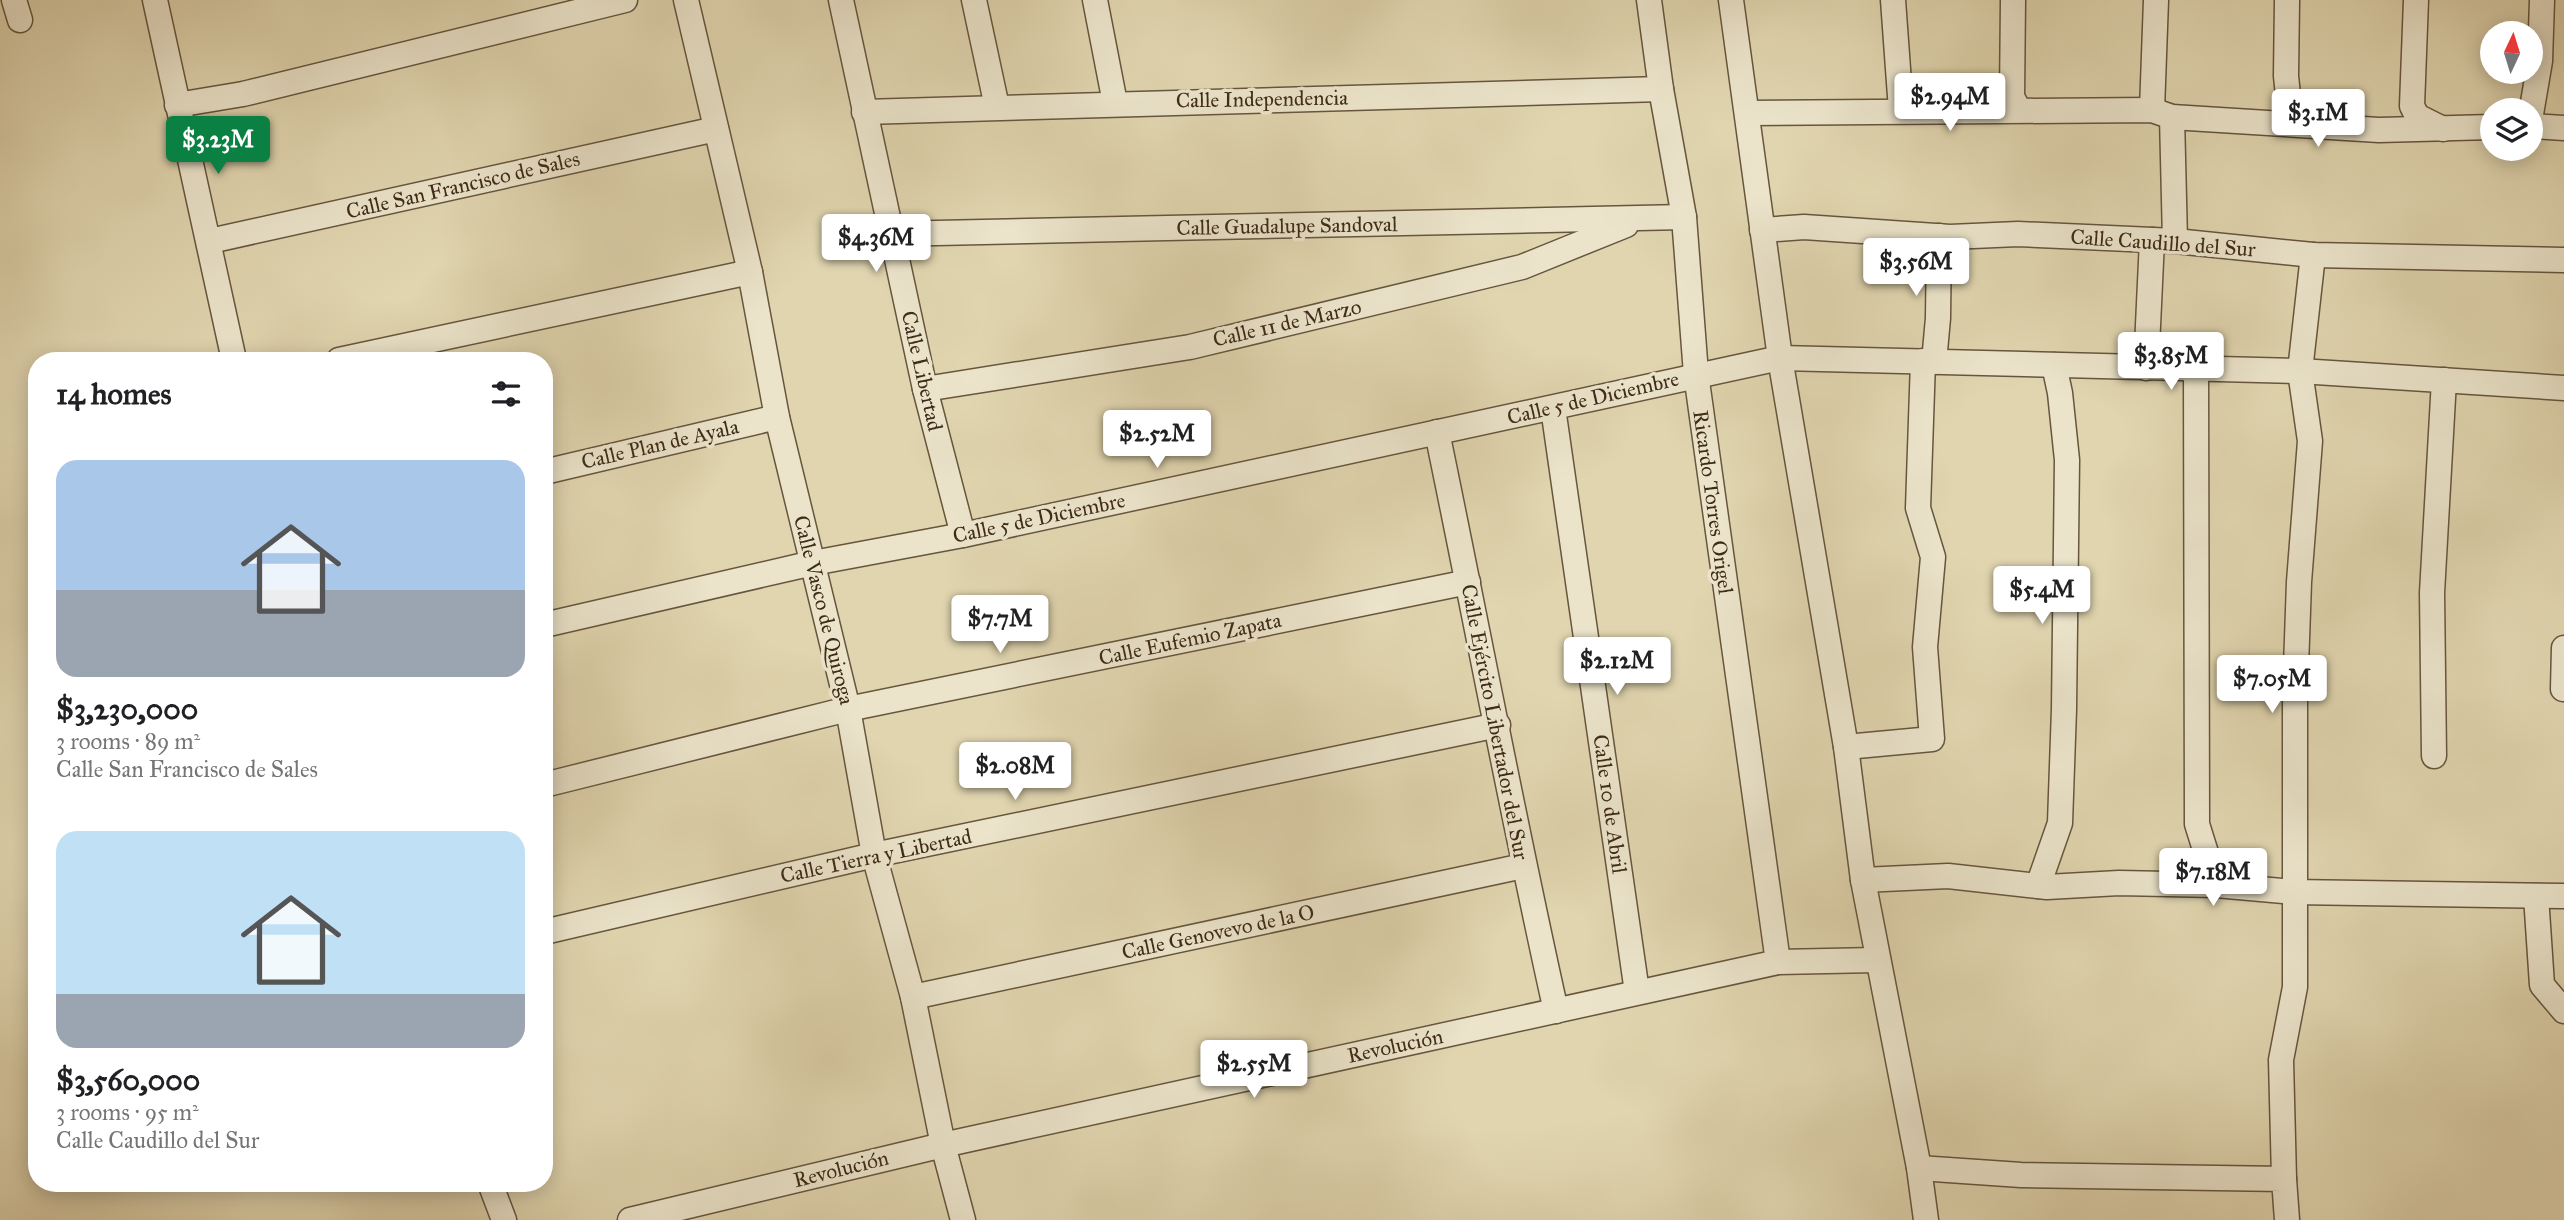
<!DOCTYPE html>
<meta charset="utf-8">
<style>
:root{--surface:#fff;--page:#f6f6f6;--text:#202124;--muted:#757577;--accent:#0b8043}
body{margin:0;font-family:"IM FELL Great Primer",serif;background:var(--page);color:var(--text);height:100vh;display:flex;flex-direction:column;font-size:26px;white-space:nowrap}
*{box-sizing:border-box;margin:0}
p{font-size:23px;color:var(--muted)}
.icon{flex:none;width:38px;height:38px;fill:none;stroke:currentColor;stroke-width:2;stroke-linecap:round;stroke-linejoin:round}
.map{position:relative;flex:1;overflow:hidden}
.sheet{position:absolute;left:28px;top:352px;width:525px;height:840px;display:flex;flex-direction:column;background:var(--surface);border-radius:28px;box-shadow:0 4px 18px #0003}
.sheet>*{flex:none}
.needle{width:46px;rotate:4deg}
.controls{position:absolute;left:2480px;top:21px;display:grid;gap:14px}
.controls a{display:grid;place-items:center;width:63px;height:63px;border-radius:50%;background:var(--surface);box-shadow:0 4px 18px #0003;font-size:35px}
.price{position:absolute;translate:-50% -60px;padding:0 16px;border-radius:7px;background:#fff;color:#222;font-size:23px;line-height:46px;filter:drop-shadow(0 2px 4px #0008)}
.price::after{content:'';position:absolute;left:50%;top:42px;width:21px;height:16px;margin-left:-10px;background:inherit;clip-path:polygon(0 0,100% 0,50% 100%)}
.price.on{background:var(--accent);color:#fff}
ul{padding:0;list-style:none}
li{display:grid;align-content:center;gap:14px;height:371px;padding:0 28px}
li span{display:grid;place-items:center;height:217px;border-radius:21px;color:#555}
li>.icon{margin-inline-start:auto}
span .icon{width:126px;height:126px;fill:#fffc;stroke-width:1}
li b{font-size:30px}
h2{display:flex;justify-content:space-between;align-items:center;height:84px;padding:0 28px;font-size:30px}
.map>svg:first-child{display:block}
.lines{fill:none;stroke-linecap:round;stroke-linejoin:round}
.street-casing{stroke:#66563e;stroke-width:27}
.street{stroke:#ebe4cb;stroke-width:24}
.labels{text-anchor:middle;stroke-width:7;stroke-linejoin:round;paint-order:stroke}
.street-label{font-size:21px;fill:#3e2b19;stroke:#ebe4cb}
</style>
<div class="map">
<svg width="2564" height="1220" viewBox="0 0 2564 1220">
<rect width="100%" height="100%" fill="#e0d5af"/>
<filter id="stains"><feTurbulence type="fractalNoise" baseFrequency=".00286" numOctaves="4"/><feColorMatrix values="0 0 0 0 .2 0 0 0 0 .09 0 0 0 0 .02 0 0 0 .5 -.17"/></filter>
<radialGradient id="worn" r=".72"><stop offset=".6" stop-color="#630" stop-opacity="0"/><stop offset="1" stop-color="#630" stop-opacity=".3"/></radialGradient>
<g class="lines">
<g class="street-casing">
<g id="street">
<path d="M14 0 20 20"/>
<path d="M155 0 234 360"/>
<path d="M686 0 750 272 777 417 848 709 874 855 913 997 943 1145 963 1220"/>
<path d="M841 0 925 389 963 535"/>
<path d="M974 0 997 107"/>
<path d="M1095 0 1115 103"/>
<path d="M1649 0 1661 89 1684 217 1696 374 1778 962"/>
<path d="M1731 0 1780 358 1846 747 1863 880 1919 1168 1926 1220"/>
<path d="M1893 0 1901 110"/>
<path d="M2013 0 2012 97 2019 110"/>
<path d="M2287 0 2286 76 2291 124"/>
<path d="M2416 0 2412 106 2417 116 2443 129"/>
<path d="M177 105 243 94 625 0"/>
<path d="M2152 110 2156 0"/>
<path d="M864 112 1661 89"/>
<path d="M1747 113 2152 110 2172 117 2379 130 2492 127"/>
<path d="M2172 117 2175 241"/>
<path d="M2530 120 2540 61 2542 0"/>
<path d="M2530 126 2564 128"/>
<path d="M1762 230 1804 227 1950 237 2018 234 2175 241 2313 255 2564 260"/>
<path d="M890 234 1684 217"/>
<path d="M210 241 716 129"/>
<path d="M339 360 750 272"/>
<path d="M1934 362 1938 318 1939 236"/>
<path d="M2146 368 2152 240"/>
<path d="M2196 370 2197 824 2216 885"/>
<path d="M925 389 1190 347 1522 267 1626 225"/>
<path d="M1553 408 1637 992"/>
<path d="M1437 432C1477 625 1513 819 1556 1011"/>
<path d="M544 472 777 417"/>
<path d="M544 625 813 563 963 535 1780 358 2300 371 2564 388"/>
<path d="M2563 689 2564 648"/>
<path d="M1846 747 1932 739 1925 647 1933 557 1918 508 1923 361"/>
<path d="M2434 756 2432 593 2444 380"/>
<path d="M544 785 848 709 1468 582"/>
<path d="M1863 880 1948 876 2047 887 2119 883 2216 885 2293 892 2564 896"/>
<path d="M2038 886 2060 823 2064 709 2067 460 2060 393 2054 365"/>
<path d="M2536 896 2542 985 2564 1011"/>
<path d="M544 932 874 855 1498 725"/>
<path d="M913 997 1523 866"/>
<path d="M1919 1168 2021 1175 2284 1179 2287 1220"/>
<path d="M2284 1179 2281 1060 2295 987V695L2299 582 2310 441 2300 371 2313 255"/>
<path d="M490 1183 504 1220"/>
<path d="M630 1220 943 1145 1778 962 1876 960"/>
</g>
</g>
<use href="#street" class="street"/>
</g>
<g class="labels">
<g class="street-label">
<text transform="translate(1262 99) rotate(-1)" y="7">Calle Independencia</text>
<text transform="translate(463 185) rotate(-13)" y="7">Calle San Francisco de Sales</text>
<text transform="translate(1287 226) rotate(-1)" y="7">Calle Guadalupe Sandoval</text>
<text transform="translate(2163 243) rotate(4)" y="7">Calle Caudillo del Sur</text>
<text transform="translate(1287 323) rotate(-13)" y="7">Calle 11 de Marzo</text>
<text transform="translate(922 371) rotate(77)" y="7">Calle Libertad</text>
<text transform="translate(1593 398) rotate(-13)" y="7">Calle 5 de Diciembre</text>
<text transform="translate(660 444) rotate(-13)" y="7">Calle Plan de Ayala</text>
<text transform="translate(1713 502) rotate(82)" y="7">Ricardo Torres Origel</text>
<text transform="translate(1039 518) rotate(-12)" y="7">Calle 5 de Diciembre</text>
<text transform="translate(824 610) rotate(76)" y="7">Calle Vasco de Quiroga</text>
<text transform="translate(1190 639) rotate(-12)" y="7">Calle Eufemio Zapata</text>
<text transform="translate(1495 722) rotate(79)" y="7">Calle Ejército Libertador del Sur</text>
<text transform="translate(1610 804) rotate(82)" y="7">Calle 10 de Abril</text>
<text transform="translate(876 856) rotate(-12)" y="7">Calle Tierra y Libertad</text>
<text transform="translate(1218 932) rotate(-12)" y="7">Calle Genovevo de la O</text>
<text transform="translate(1395 1046) rotate(-12)" y="7">Revolución</text>
<text transform="translate(841 1169) rotate(-14)" y="7">Revolución</text>
</g>
</g>
<rect width="100%" height="100%" filter="url(#stains)"/>
<rect width="100%" height="100%" fill="url(#worn)"/>
</svg>
<div class="controls">
<a><svg class="needle" viewBox="-14 -14 28 28"><path d="M0-13l5 13h-10z" fill="#e53935"/><path d="M0 13l5-13h-10z" fill="#757577"/></svg></a>
<a><svg class="icon" aria-label="layers" viewBox="0 0 24 24"><path d="M12 4l9 5-9 5-9-5zM3 14l9 5 9-5"/></svg></a>
</div>
<b class="price" style="left:1950px;top:133px">$2.94M</b>
<b class="price" style="left:2318px;top:149px">$3.1M</b>
<b class="price on" style="left:218px;top:176px">$3.23M</b>
<b class="price" style="left:876px;top:274px">$4.36M</b>
<b class="price" style="left:1916px;top:298px">$3.56M</b>
<b class="price" style="left:2171px;top:392px">$3.85M</b>
<b class="price" style="left:1157px;top:470px">$2.52M</b>
<b class="price" style="left:2042px;top:626px">$5.4M</b>
<b class="price" style="left:1000px;top:655px">$7.7M</b>
<b class="price" style="left:1617px;top:697px">$2.12M</b>
<b class="price" style="left:2272px;top:715px">$7.05M</b>
<b class="price" style="left:1015px;top:802px">$2.08M</b>
<b class="price" style="left:2213px;top:908px">$7.18M</b>
<b class="price" style="left:1254px;top:1100px">$2.55M</b>
<section class="sheet">
<h2>14 homes<svg class="icon" aria-label="filters" viewBox="0 0 24 24"><path d="M4 7h16M4 17h16"/><circle cx="9" cy="7" r="2"/><circle cx="15" cy="17" r="2"/></svg></h2>
<ul>
<li><span style="background:linear-gradient(#a9c7e8 60%,#9aa5b1 0)"><svg class="icon" aria-label="home" viewBox="0 0 24 24"><path d="M3 11l9-7 9 7M6 9v11h12V9"/></svg></span><div><b>$3,230,000</b><p>3 rooms · 89 m²</p><p>Calle San Francisco de Sales</p></div></li>
<li><span style="background:linear-gradient(#bfe0f5 75%,#9aa5b1 0)"><svg class="icon" aria-label="home" viewBox="0 0 24 24"><path d="M3 11l9-7 9 7M6 9v11h12V9"/></svg></span><div><b>$3,560,000</b><p>3 rooms · 95 m²</p><p>Calle Caudillo del Sur</p></div></li>
</ul>
</section>
</div>
